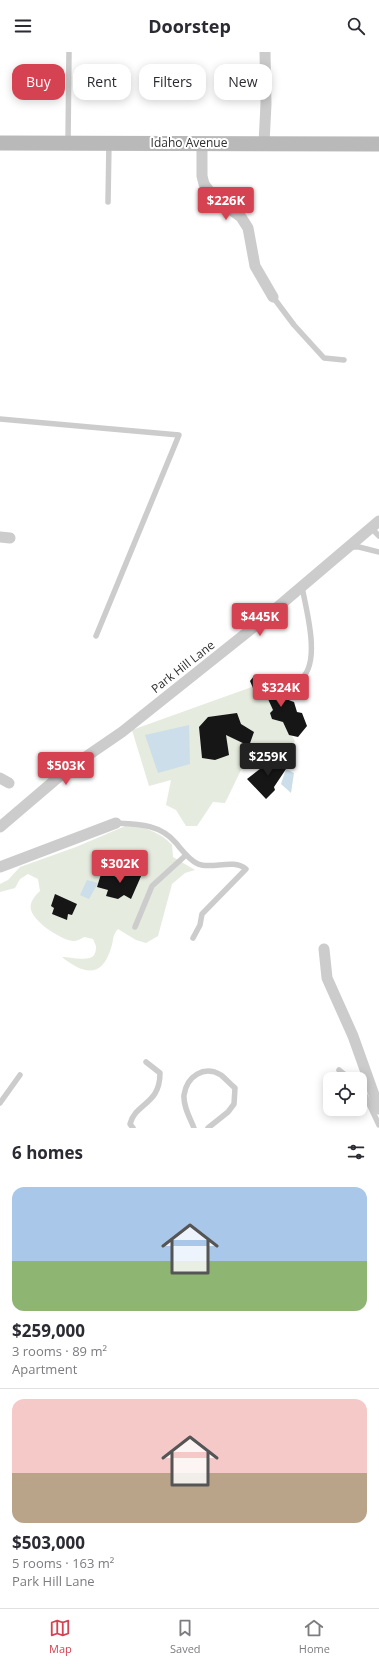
<!DOCTYPE html>
<meta charset="utf-8">
<style>
:root{--surface:#fff;--page:#f2f2f3;--text:#2b2b33;--muted:#7c7c81;--line:#e1e1e2;--accent:#d54251}
body{margin:0;font-family:"Open Sans",sans-serif;background:var(--page);color:var(--text);height:100vh;display:flex;flex-direction:column;font-size:15px;white-space:nowrap}
*{box-sizing:border-box;margin:0}
p{font-size:13px;color:var(--muted)}
.icon{flex:none;width:22px;height:22px;fill:none;stroke:currentColor;stroke-width:2;stroke-linecap:round;stroke-linejoin:round}
.map{position:relative;height:1076px;overflow:hidden}
.drawer{display:flex;flex-direction:column;background:var(--surface);flex:1}
.drawer>*{flex:none}
.banner{position:absolute;left:12px;top:12px;width:355px;height:36px;display:flex;gap:8px}
.tools{position:absolute;left:323px;top:1020px;display:grid;gap:8px}
.tools a{display:grid;place-items:center;width:44px;height:44px;border-radius:8px;background:var(--surface);box-shadow:0 2px 10px #0003;font-size:20px}
.price{position:absolute;translate:-50% -34px;padding:0 9px;border-radius:4px;background:var(--accent);color:#fff;font-size:13px;line-height:26px;filter:drop-shadow(0 1px 2px #0008)}
.price::after{content:'';position:absolute;left:50%;top:24px;width:12px;height:9px;margin-left:-6px;background:inherit;clip-path:polygon(0 0,100% 0,50% 100%)}
.price.selected{background:#222;color:#fff}
ul{padding:0;list-style:none}
li{display:grid;align-content:center;gap:8px;height:212px;padding:0 12px}
li+li{border-top:1px solid var(--line)}
li span{display:grid;place-items:center;height:124px;border-radius:12px;color:#555}
li>.icon{margin-inline-start:auto}
span .icon{width:72px;height:72px;fill:#fffc;stroke-width:1}
li b{font-size:17px}
h2{display:flex;justify-content:space-between;align-items:center;height:48px;padding:0 12px;font-size:17px}
.pill{padding:0 14px;border-radius:12px;background:var(--surface);box-shadow:0 2px 10px #0003;font-size:14px;line-height:36px}
.pill.selected{background:var(--accent);color:#fff}
header{display:flex;justify-content:space-between;align-items:center;height:52px;padding:0 12px;background:var(--surface);font-size:18px;font-weight:700}
.tabs{display:flex;justify-content:space-around;align-items:center;height:56px;border-top:1px solid var(--line);background:var(--surface);font-size:11px;color:var(--muted)}
.tabs a{display:grid;justify-items:center;gap:2px}
.tabs .selected{color:var(--accent)}
.map>svg:first-child{display:block}
.green{fill:#e5ebde}
.water{fill:#ccdee9}
.building{fill:#161616}
.lines{fill:none;stroke-linecap:round;stroke-linejoin:round}
.lane{stroke:#ccc;stroke-width:5.5}
.street{stroke:#ccc;stroke-width:11}
.secondary{stroke:#b9b9b9;stroke-width:15}
.labels{text-anchor:middle;stroke-width:4;stroke-linejoin:round;paint-order:stroke}
.street-label{font-size:12px;fill:#2f2f2f;stroke:#fff}
</style>
<header><svg class="icon" aria-label="menu" viewBox="0 0 24 24"><path d="M4 6h16M4 12h16M4 18h16"/></svg>Doorstep<svg class="icon" aria-label="search" viewBox="0 0 24 24"><circle cx="10" cy="10" r="6"/><path d="M15 15l6 6"/></svg></header>
<div class="map">
<svg width="379" height="1076" viewBox="0 0 379 1076">
<rect width="100%" height="100%" fill="#fff"/>
<g class="green">
<path d="M260 632 295 689 278 706 242 716 225 751 213 750 197 774H186L176 758 166 753 171 728 149 734 132 678Z"/>
<path d="M130 772C146 776 160 780 172 793L173 805 195 818 185 821 172 832 158 884 146 891 136 888 118 877C112 883 114 888 111 896 102 927 83 922 62 905 69 905 90 910 94 903 96 901 96 896 96 894L93 887 84 885C81 887 77 889 73 889 61 888 26 866 31 852 32 847 37 842 40 839L38 827 28 822 20 827 15 836 0 840V832L8 828 20 815 76 795Z"/>
</g>
<g class="water">
<path d="M189 673 190 712 158 721 145 683Z"/>
<path d="M286 717 294 721 291 741 281 732Z"/>
<path d="M87 828 98 831 89 847 80 843Z"/>
</g>
<g class="building">
<path d="M254 624 262 625 263 629 268 630 271 638 283 641 286 647 294 650 297 660 302 661 307 674 298 685 289 683 283 670 272 667 270 661 273 658 268 647 260 645 257 637 253 636 250 629Z"/>
<path d="M237 661 241 672 254 680 249 694 226 683 229 703 215 708 202 706 199 675 208 665Z"/>
<path d="M278 703 284 712 282 714 286 717 274 735 275 738 266 747 247 727Z"/>
<path d="M125 815 142 822 131 847 124 843 118 847 106 844 108 838 97 835 102 819 119 826Z"/>
<path d="M55 842 77 852 72 863 68 862 67 868 52 862 54 856 51 854Z"/>
</g>
<g class="lines">
<g class="lane">
<path d="M68 90 69 0"/>
<path d="M108 150 109 91"/>
<path d="M273 245 294 273 324 306 344 308"/>
<path d="M0 367 179 383 96 584"/>
<path d="M371 476 379 484"/>
<path d="M350 495H359L379 500"/>
<path d="M282 634C288 632 297 630 302 626 321 609 306 557 302 535"/>
<path d="M116 771C138 772 160 772 176 791 182 798 189 808 198 812 212 818 233 806 246 817L202 862 200 873 193 886"/>
<path d="M135 875 152 834 186 803"/>
<path d="M339 1018 350 1027"/>
<path d="M360 1036 363 1039 379 1073"/>
<path d="M0 1051 20 1023"/>
<path d="M133 1076 130 1072C136 1050 160 1053 160 1021L146 1010"/>
<path d="M194 1076C190 1066 183 1054 184 1043 187 1024 204 1013 221 1023 226 1027 230 1032 235 1036L234 1052 228 1060 208 1076"/>
</g>
<g class="street">
<path d="M202 91V124L204 132 214 145 241 165 248 176 255 214 273 245"/>
<path d="M264 91 266 52 265 0"/>
<path d="M0 485 10 486"/>
<path d="M0 726 9 731"/>
<path d="M0 775 68 717 122 680 260 570 379 469"/>
<path d="M0 815 116 771"/>
<path d="M324 897 327 926 353 984 379 1057"/>
</g>
<path class="secondary" d="M0 91 379 92"/>
</g>
<g class="labels">
<g class="street-label">
<text x="189" y="95">Idaho Avenue</text>
<text transform="translate(183 615) rotate(-38)" y="4">Park Hill Lane</text>
</g>
</g>
</svg>
<div class="tools">
<a><svg class="icon" aria-label="locate" viewBox="0 0 24 24"><circle cx="12" cy="12" r="6"/><path d="M12 2v4M12 18v4M2 12h4M18 12h4"/></svg></a>
</div>
<b class="price" style="left:226px;top:169px">$226K</b>
<b class="price" style="left:260px;top:585px">$445K</b>
<b class="price" style="left:281px;top:656px">$324K</b>
<b class="price selected" style="left:268px;top:725px">$259K</b>
<b class="price" style="left:66px;top:734px">$503K</b>
<b class="price" style="left:120px;top:832px">$302K</b>
<div class="banner">
<a class="pill selected">Buy</a>
<a class="pill">Rent</a>
<a class="pill">Filters</a>
<a class="pill">New</a>
</div>
</div>
<section class="drawer">
<h2>6 homes<svg class="icon" aria-label="filters" viewBox="0 0 24 24"><path d="M4 7h16M4 17h16"/><circle cx="9" cy="7" r="2"/><circle cx="15" cy="17" r="2"/></svg></h2>
<ul>
<li><span style="background:linear-gradient(#a9c7e8 60%,#8fb573 0)"><svg class="icon" aria-label="home" viewBox="0 0 24 24"><path d="M3 11l9-7 9 7M6 9v11h12V9"/></svg></span><div><b>$259,000</b><p>3 rooms · 89 m²</p><p>Apartment</p></div></li>
<li><span style="background:linear-gradient(#f6c9c9 60%,#b9a48a 0)"><svg class="icon" aria-label="home" viewBox="0 0 24 24"><path d="M3 11l9-7 9 7M6 9v11h12V9"/></svg></span><div><b>$503,000</b><p>5 rooms · 163 m²</p><p>Park Hill Lane</p></div></li>
</ul>
</section>
<nav class="tabs">
<a class="selected"><svg class="icon" aria-label="map" viewBox="0 0 24 24"><path d="M3 6l6-2 6 2 6-2v14l-6 2-6-2-6 2zM9 4v14M15 6v14"/></svg>Map</a>
<a><svg class="icon" aria-label="saved" viewBox="0 0 24 24"><path d="M7 4h10v16l-5-4-5 4z"/></svg>Saved</a>
<a><svg class="icon" aria-label="home" viewBox="0 0 24 24"><path d="M3 11l9-7 9 7M6 9v11h12V9"/></svg>Home</a>
</nav>
